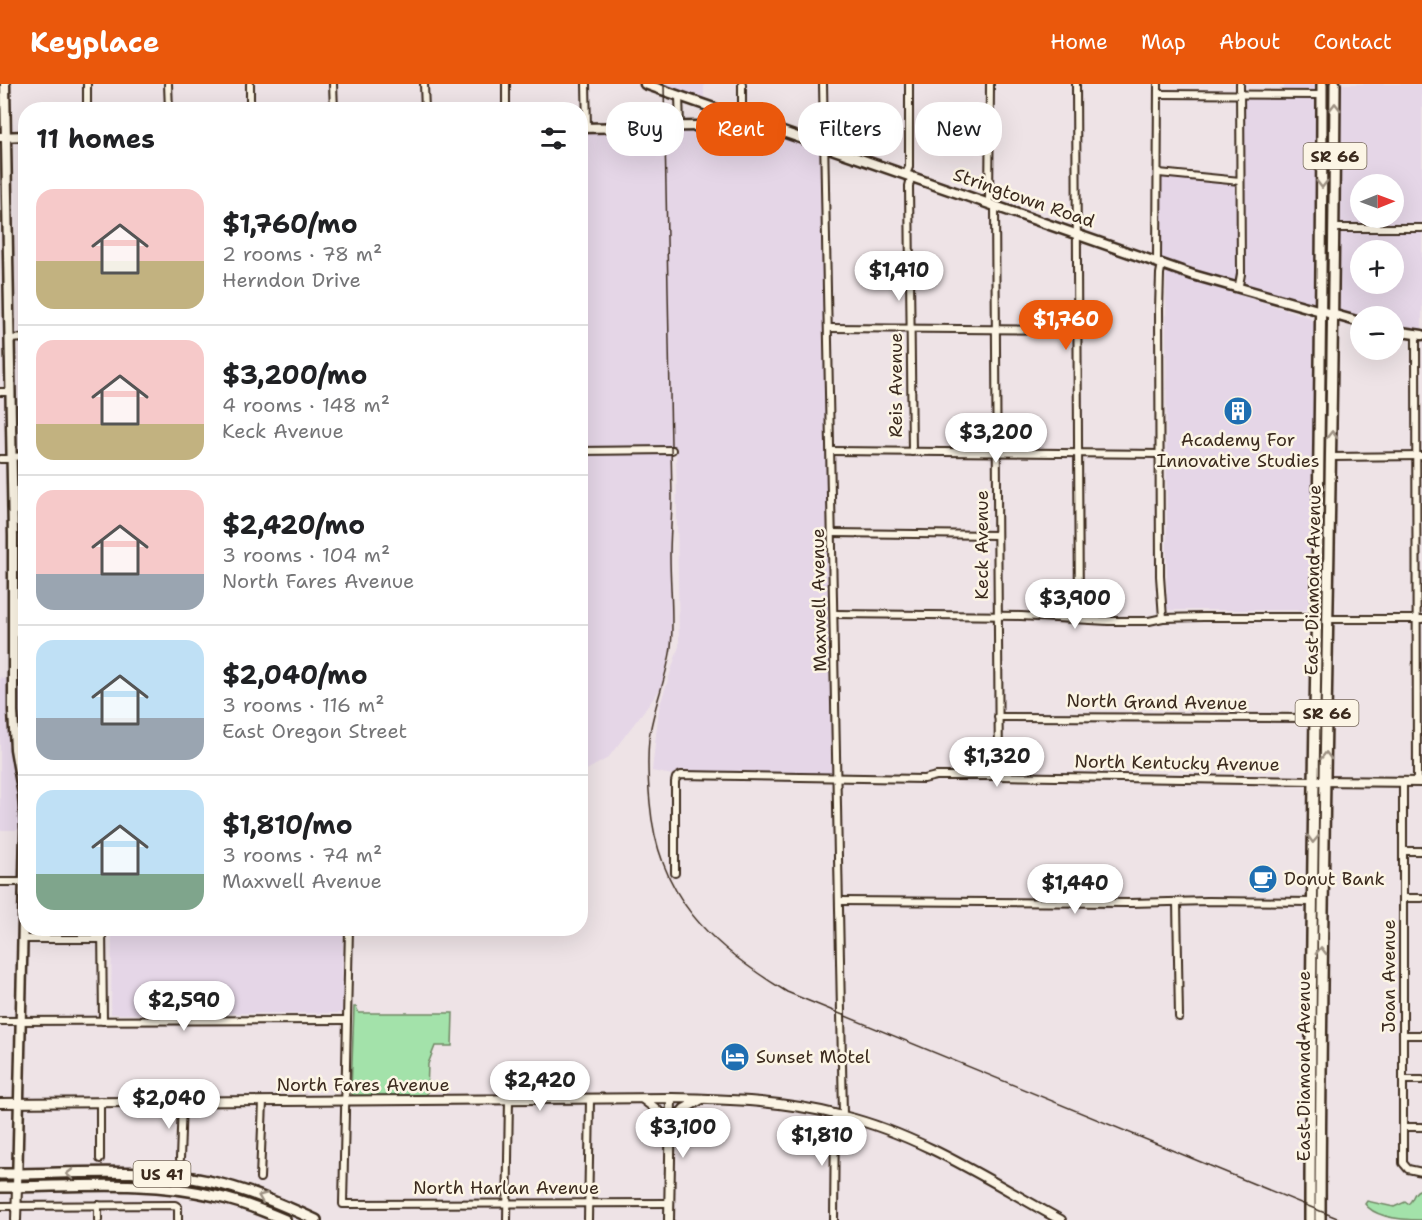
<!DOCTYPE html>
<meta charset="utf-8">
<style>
:root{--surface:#fff;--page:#f2f2f2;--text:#202124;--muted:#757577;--line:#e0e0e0;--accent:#ea580c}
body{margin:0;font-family:"Shantell Sans",sans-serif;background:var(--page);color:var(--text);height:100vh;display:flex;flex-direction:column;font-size:22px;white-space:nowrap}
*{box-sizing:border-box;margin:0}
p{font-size:20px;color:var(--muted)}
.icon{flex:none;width:33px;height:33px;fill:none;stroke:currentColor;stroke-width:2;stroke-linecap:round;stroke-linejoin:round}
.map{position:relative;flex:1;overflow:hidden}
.side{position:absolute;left:18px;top:18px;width:570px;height:834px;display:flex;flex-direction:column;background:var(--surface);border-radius:24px;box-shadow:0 6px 24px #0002}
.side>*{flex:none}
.hud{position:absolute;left:606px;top:18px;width:570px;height:54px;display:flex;gap:12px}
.needle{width:39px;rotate:89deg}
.controls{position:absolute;left:1350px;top:90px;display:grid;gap:12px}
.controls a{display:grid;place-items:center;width:54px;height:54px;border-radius:50%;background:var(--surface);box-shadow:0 6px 24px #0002;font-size:30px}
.price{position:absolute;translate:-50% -51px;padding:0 14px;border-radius:21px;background:#fff;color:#222;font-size:20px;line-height:39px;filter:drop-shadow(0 2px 3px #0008)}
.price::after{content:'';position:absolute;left:50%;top:36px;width:18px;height:14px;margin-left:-9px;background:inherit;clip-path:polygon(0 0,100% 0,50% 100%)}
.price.active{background:var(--accent);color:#fff}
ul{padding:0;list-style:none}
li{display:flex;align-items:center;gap:18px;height:150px;padding:0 18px}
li+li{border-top:2px solid var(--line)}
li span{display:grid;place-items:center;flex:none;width:168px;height:120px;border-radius:18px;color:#555}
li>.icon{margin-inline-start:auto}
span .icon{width:72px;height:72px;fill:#fffc;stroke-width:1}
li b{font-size:26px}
h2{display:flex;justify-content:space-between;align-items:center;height:72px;padding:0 18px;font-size:26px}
.tag{padding:0 21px;border-radius:24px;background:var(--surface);box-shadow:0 6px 24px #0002;font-size:21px;line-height:54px}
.tag.active{background:var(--accent);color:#fff}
header{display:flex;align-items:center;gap:36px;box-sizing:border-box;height:84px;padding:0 30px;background:var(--accent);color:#fff}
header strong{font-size:28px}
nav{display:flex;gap:33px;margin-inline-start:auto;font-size:21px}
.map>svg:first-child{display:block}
.built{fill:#e5d6e7;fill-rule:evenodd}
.green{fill:#a3e2aa;stroke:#6f8664;stroke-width:1.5}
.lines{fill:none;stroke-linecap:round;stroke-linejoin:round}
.minor-casing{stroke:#3b2a1e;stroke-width:10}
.tertiary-casing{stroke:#3b2a1e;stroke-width:12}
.secondary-casing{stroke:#3b2a1e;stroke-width:13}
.primary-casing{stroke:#3b2a1e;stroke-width:14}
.trunk-casing{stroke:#3b2a1e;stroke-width:14}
.minor{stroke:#fcf5e5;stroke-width:6}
.tertiary{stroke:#fcf5e5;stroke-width:8}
.secondary{stroke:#fcf5e5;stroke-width:8}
.primary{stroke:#fcf5e5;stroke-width:9}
.trunk{stroke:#fcf5e5;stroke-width:9}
.rail{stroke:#3b2a1e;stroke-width:1.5}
.oneway{stroke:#9c9082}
.labels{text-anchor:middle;stroke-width:5;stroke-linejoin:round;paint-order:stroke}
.shield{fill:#fcf5e5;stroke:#75675a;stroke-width:1.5}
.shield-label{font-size:16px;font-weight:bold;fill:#3b2a1e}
.street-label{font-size:18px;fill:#3b2a1e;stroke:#fcf5e5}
.poi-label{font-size:18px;fill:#3b2a1e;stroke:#fcf5e5;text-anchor:start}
</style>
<header>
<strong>Keyplace</strong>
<nav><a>Home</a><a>Map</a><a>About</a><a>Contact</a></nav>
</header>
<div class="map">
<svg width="1422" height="1136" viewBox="0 0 1422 1136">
<rect width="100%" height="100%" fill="#eee3e6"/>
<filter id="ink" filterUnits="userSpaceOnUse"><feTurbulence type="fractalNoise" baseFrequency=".0167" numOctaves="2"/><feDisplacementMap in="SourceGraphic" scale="12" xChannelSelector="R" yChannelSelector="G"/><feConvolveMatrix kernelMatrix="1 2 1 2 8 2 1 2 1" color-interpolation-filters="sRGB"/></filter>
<g filter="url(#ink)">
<g class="built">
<path d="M646 0H704V20Z"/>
<path d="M1284 0H1422V249L1394 244V232H1360V234L1162 176 1161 93 1243 101 1242 10 1284 9ZM1360 100H1394V134H1360ZM1360 166H1394V200H1360Z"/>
<path d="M665 37 763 41 824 62 838 692H678L652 687 659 624 679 562 676 363 581 365 580 41Z"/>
<path d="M1166 188 1309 233 1315 241 1309 521 1305 526H1171L1167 525Z"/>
<path d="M671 369V561L662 603 608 674 581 689V370Z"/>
<path d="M11 373H25V602L14 598 25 746H0V593L13 598Z"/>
<path d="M19 608 25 611V688L22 666Z"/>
<path d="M30 844 343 845 342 929 111 930 112 845H102L98 852 29 850Z"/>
</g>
<g class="green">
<path d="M354 923H356L359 929H453L452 962H435L428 980 427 1010 424 1012H353L351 1008Z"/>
<path d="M1419 1106 1422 1107V1136C1405 1136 1376 1135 1365 1120L1367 1117 1394 1123 1405 1118 1408 1120C1414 1116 1412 1109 1419 1106Z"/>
</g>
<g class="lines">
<g class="minor-casing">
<g id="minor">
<path d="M87 0V26"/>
<path d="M168 0 169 26"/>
<path d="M250 0V26"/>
<path d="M333 0 334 26"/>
<path d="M424 0 425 26"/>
<path d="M506 0V26"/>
<path d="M586 0 587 43"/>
<path d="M742 0V34"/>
<path d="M823 0 843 1031"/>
<path d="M1076 0 1079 534"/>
<path d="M1158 10 1322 11"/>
<path d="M679 12 680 42"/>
<path d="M1159 89 1240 97"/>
<path d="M906 90 909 83V0"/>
<path d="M989 120 990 0"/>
<path d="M995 122 999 692"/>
<path d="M1335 144H1422"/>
<path d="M1157 178 1158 0"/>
<path d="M1162 179 1160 190 1159 225 1160 492 1163 534"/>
<path d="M1236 203 1239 201 1241 190 1240 0"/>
<path d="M829 244 1077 246"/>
<path d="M1416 250 1417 698"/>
<path d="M9 255 26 254"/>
<path d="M0 308H9"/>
<path d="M580 367 672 366"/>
<path d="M831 367 1160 370"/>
<path d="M912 368 909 102 911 94H914"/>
<path d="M11 373 26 372"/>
<path d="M1331 373 1422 372"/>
<path d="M0 375H11"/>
<path d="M833 449 997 451"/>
<path d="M835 530 1021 532 1108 537H1149L1163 534 1203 533H1316"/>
<path d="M1328 535H1422"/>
<path d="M998 633 1315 634"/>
<path d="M1403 698V1079L1408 1085 1422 1088"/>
<path d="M1403 767H1422"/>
<path d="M675 789V698L676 694 681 691 924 695 936 692H999L1314 697"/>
<path d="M0 798H24"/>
<path d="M1403 814H1422"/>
<path d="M840 817 1130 819 1208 817 1312 818"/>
<path d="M1177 818 1179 933"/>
<path d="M102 844 103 937"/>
<path d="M349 844 343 1120 670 1119"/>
<path d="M23 855H102"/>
<path d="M0 937 347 936"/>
<path d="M1404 951H1422"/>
<path d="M1404 996H1422"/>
<path d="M1403 1043H1422"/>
<path d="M100 1075V1017"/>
<path d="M180 1075 182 1017"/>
<path d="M260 1094 263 1017"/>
<path d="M0 1122 175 1121 178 1123V1136"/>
<path d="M98 1136V1121"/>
<path d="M507 1136 509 1015"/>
<path d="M588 1136 590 1015"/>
<path d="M834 1136 835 1030"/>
</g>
</g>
<g class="tertiary-casing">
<g id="tertiary">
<path d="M1314 697 1422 698"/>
<path d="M643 1015 656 1025 671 1040 684 1025 702 1015"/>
<path d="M0 1019 671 1014C729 1015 787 1017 843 1032 921 1051 991 1098 1061 1136"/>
<path d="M16 1136 17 1103"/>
<path d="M669 1136 671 1014"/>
</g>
</g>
<g class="secondary-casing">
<g id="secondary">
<path d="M5 0 13 452V627L15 665 23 711 25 746 17 1103"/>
<path d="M645 0 1193 191 1360 238"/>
<path d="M580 44 757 41"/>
<path d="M0 53 26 52"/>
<path d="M1394 247 1422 251"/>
</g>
</g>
<g class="primary-casing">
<g id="primary">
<path d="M1310 1136C1310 757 1322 379 1322 0"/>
<path d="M1320 1136C1321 757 1333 379 1335 0"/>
</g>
</g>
<g class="trunk-casing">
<g id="trunk">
<path d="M0 1090C67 1090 143 1083 208 1097 246 1105 281 1120 316 1136"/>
<path d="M0 1103C71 1103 146 1095 215 1112 239 1117 262 1126 285 1136"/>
</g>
</g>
<use href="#minor" class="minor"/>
<use href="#tertiary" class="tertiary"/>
<use href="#secondary" class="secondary"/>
<use href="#primary" class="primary"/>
<use href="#trunk" class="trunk"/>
<path class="rail" d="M664 0 672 413C672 433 670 452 670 472 670 502 674 533 671 563 667 594 653 623 649 655 647 676 648 697 650 719 658 813 710 861 787 908L1342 1136"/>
</g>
<defs><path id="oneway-chevron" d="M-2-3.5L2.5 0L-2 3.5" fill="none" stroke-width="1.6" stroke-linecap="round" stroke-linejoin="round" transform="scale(1.5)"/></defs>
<g class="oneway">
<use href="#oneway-chevron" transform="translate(1335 23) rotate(-90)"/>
<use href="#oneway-chevron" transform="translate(1322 100) rotate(90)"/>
<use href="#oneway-chevron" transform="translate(1332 351) rotate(-89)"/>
<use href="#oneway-chevron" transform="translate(1326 672) rotate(-89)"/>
<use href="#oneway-chevron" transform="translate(1313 755) rotate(92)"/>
<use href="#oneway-chevron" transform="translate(1321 867) rotate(-89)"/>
<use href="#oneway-chevron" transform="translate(70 1090) rotate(180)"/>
<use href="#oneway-chevron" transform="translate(262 1113) rotate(-158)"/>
</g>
</g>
<defs>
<g id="building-disc" transform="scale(1.5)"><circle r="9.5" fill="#1f6fb2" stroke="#fcf5e5"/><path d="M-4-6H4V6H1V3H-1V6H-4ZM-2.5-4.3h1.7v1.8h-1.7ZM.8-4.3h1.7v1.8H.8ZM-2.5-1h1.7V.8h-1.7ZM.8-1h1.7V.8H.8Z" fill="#fff"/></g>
<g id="cafe-disc" transform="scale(1.5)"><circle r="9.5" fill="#1f6fb2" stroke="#fcf5e5"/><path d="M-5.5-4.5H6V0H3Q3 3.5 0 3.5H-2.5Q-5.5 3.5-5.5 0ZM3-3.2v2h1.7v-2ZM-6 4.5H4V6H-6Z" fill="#fff"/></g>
<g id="hotel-disc" transform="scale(1.5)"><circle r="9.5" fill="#1f6fb2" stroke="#fcf5e5"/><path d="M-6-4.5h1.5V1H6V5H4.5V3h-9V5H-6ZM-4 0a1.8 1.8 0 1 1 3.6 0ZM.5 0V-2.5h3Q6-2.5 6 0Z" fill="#fff"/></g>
</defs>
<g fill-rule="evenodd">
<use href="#building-disc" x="1238" y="327"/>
<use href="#cafe-disc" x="1263" y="795"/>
<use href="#hotel-disc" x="735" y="973"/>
</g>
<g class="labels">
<g class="shield">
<rect x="1303.5" y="59" width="63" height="26" rx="4.5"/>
<rect x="1295.5" y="616" width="63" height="26" rx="4.5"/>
<rect x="133.5" y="1077" width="57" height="26" rx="4.5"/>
</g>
<g class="shield-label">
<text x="1335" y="78">SR 66</text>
<text x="1327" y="635">SR 66</text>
<text x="162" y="1096">US 41</text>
</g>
<g class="street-label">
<text transform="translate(1024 114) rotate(19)" y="6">Stringtown Road</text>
<text transform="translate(896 301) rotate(-90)" y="6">Reis Avenue</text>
<text transform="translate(982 461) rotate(-90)" y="6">Keck Avenue</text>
<text transform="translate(1313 496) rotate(-89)" y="6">East Diamond Avenue</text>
<text transform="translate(819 516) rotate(-91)" y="6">Maxwell Avenue</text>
<text transform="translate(1157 618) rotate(1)" y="6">North Grand Avenue</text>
<text transform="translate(1177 679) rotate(1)" y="6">North Kentucky Avenue</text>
<text transform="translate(1389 892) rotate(-90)" y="6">Joan Avenue</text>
<text transform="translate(1304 982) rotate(-90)" y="6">East Diamond Avenue</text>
<text x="363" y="1007">North Fares Avenue</text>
<text x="506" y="1110">North Harlan Avenue</text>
</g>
<g class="poi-label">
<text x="1238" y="362" text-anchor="middle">Academy For<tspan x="1238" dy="21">Innovative Studies</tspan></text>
<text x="1284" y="801">Donut Bank</text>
<text x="756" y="979">Sunset Motel</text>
</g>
</g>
</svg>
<div class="controls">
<a><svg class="needle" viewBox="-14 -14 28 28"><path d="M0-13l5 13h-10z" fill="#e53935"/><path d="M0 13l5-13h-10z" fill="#757577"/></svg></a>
<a>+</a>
<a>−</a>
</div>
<b class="price" style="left:899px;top:218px">$1,410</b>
<b class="price active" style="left:1066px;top:267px">$1,760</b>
<b class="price" style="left:996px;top:380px">$3,200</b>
<b class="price" style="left:1075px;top:546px">$3,900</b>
<b class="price" style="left:997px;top:704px">$1,320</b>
<b class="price" style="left:1075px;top:831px">$1,440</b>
<b class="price" style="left:184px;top:948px">$2,590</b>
<b class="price" style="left:540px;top:1028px">$2,420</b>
<b class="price" style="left:169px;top:1046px">$2,040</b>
<b class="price" style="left:683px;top:1075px">$3,100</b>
<b class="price" style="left:822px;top:1083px">$1,810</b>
<div class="hud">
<a class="tag">Buy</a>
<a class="tag active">Rent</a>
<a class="tag">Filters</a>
<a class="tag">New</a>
</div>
<section class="side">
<h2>11 homes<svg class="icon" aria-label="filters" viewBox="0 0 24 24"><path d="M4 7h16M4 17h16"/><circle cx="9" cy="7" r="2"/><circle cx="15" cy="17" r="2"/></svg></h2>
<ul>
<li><span style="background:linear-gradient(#f6c9c9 60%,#c2b280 0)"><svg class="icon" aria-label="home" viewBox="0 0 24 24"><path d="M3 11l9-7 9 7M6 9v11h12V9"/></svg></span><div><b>$1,760/mo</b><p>2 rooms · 78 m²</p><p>Herndon Drive</p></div></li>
<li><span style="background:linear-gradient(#f6c9c9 70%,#c2b280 0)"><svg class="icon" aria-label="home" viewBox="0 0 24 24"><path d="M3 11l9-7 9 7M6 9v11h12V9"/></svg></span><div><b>$3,200/mo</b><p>4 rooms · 148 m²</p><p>Keck Avenue</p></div></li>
<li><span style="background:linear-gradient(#f6c9c9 70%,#9aa5b1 0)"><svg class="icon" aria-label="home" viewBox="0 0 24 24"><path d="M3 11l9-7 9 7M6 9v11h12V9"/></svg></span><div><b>$2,420/mo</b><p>3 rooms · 104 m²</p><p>North Fares Avenue</p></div></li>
<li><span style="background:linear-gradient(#bfe0f5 65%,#9aa5b1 0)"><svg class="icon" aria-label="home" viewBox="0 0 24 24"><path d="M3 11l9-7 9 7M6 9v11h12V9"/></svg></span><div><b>$2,040/mo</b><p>3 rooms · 116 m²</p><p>East Oregon Street</p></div></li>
<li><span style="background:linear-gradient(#bfe0f5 70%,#7fa58c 0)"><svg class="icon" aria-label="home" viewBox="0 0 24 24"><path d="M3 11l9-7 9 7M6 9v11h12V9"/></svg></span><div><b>$1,810/mo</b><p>3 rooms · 74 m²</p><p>Maxwell Avenue</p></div></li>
</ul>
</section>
</div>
